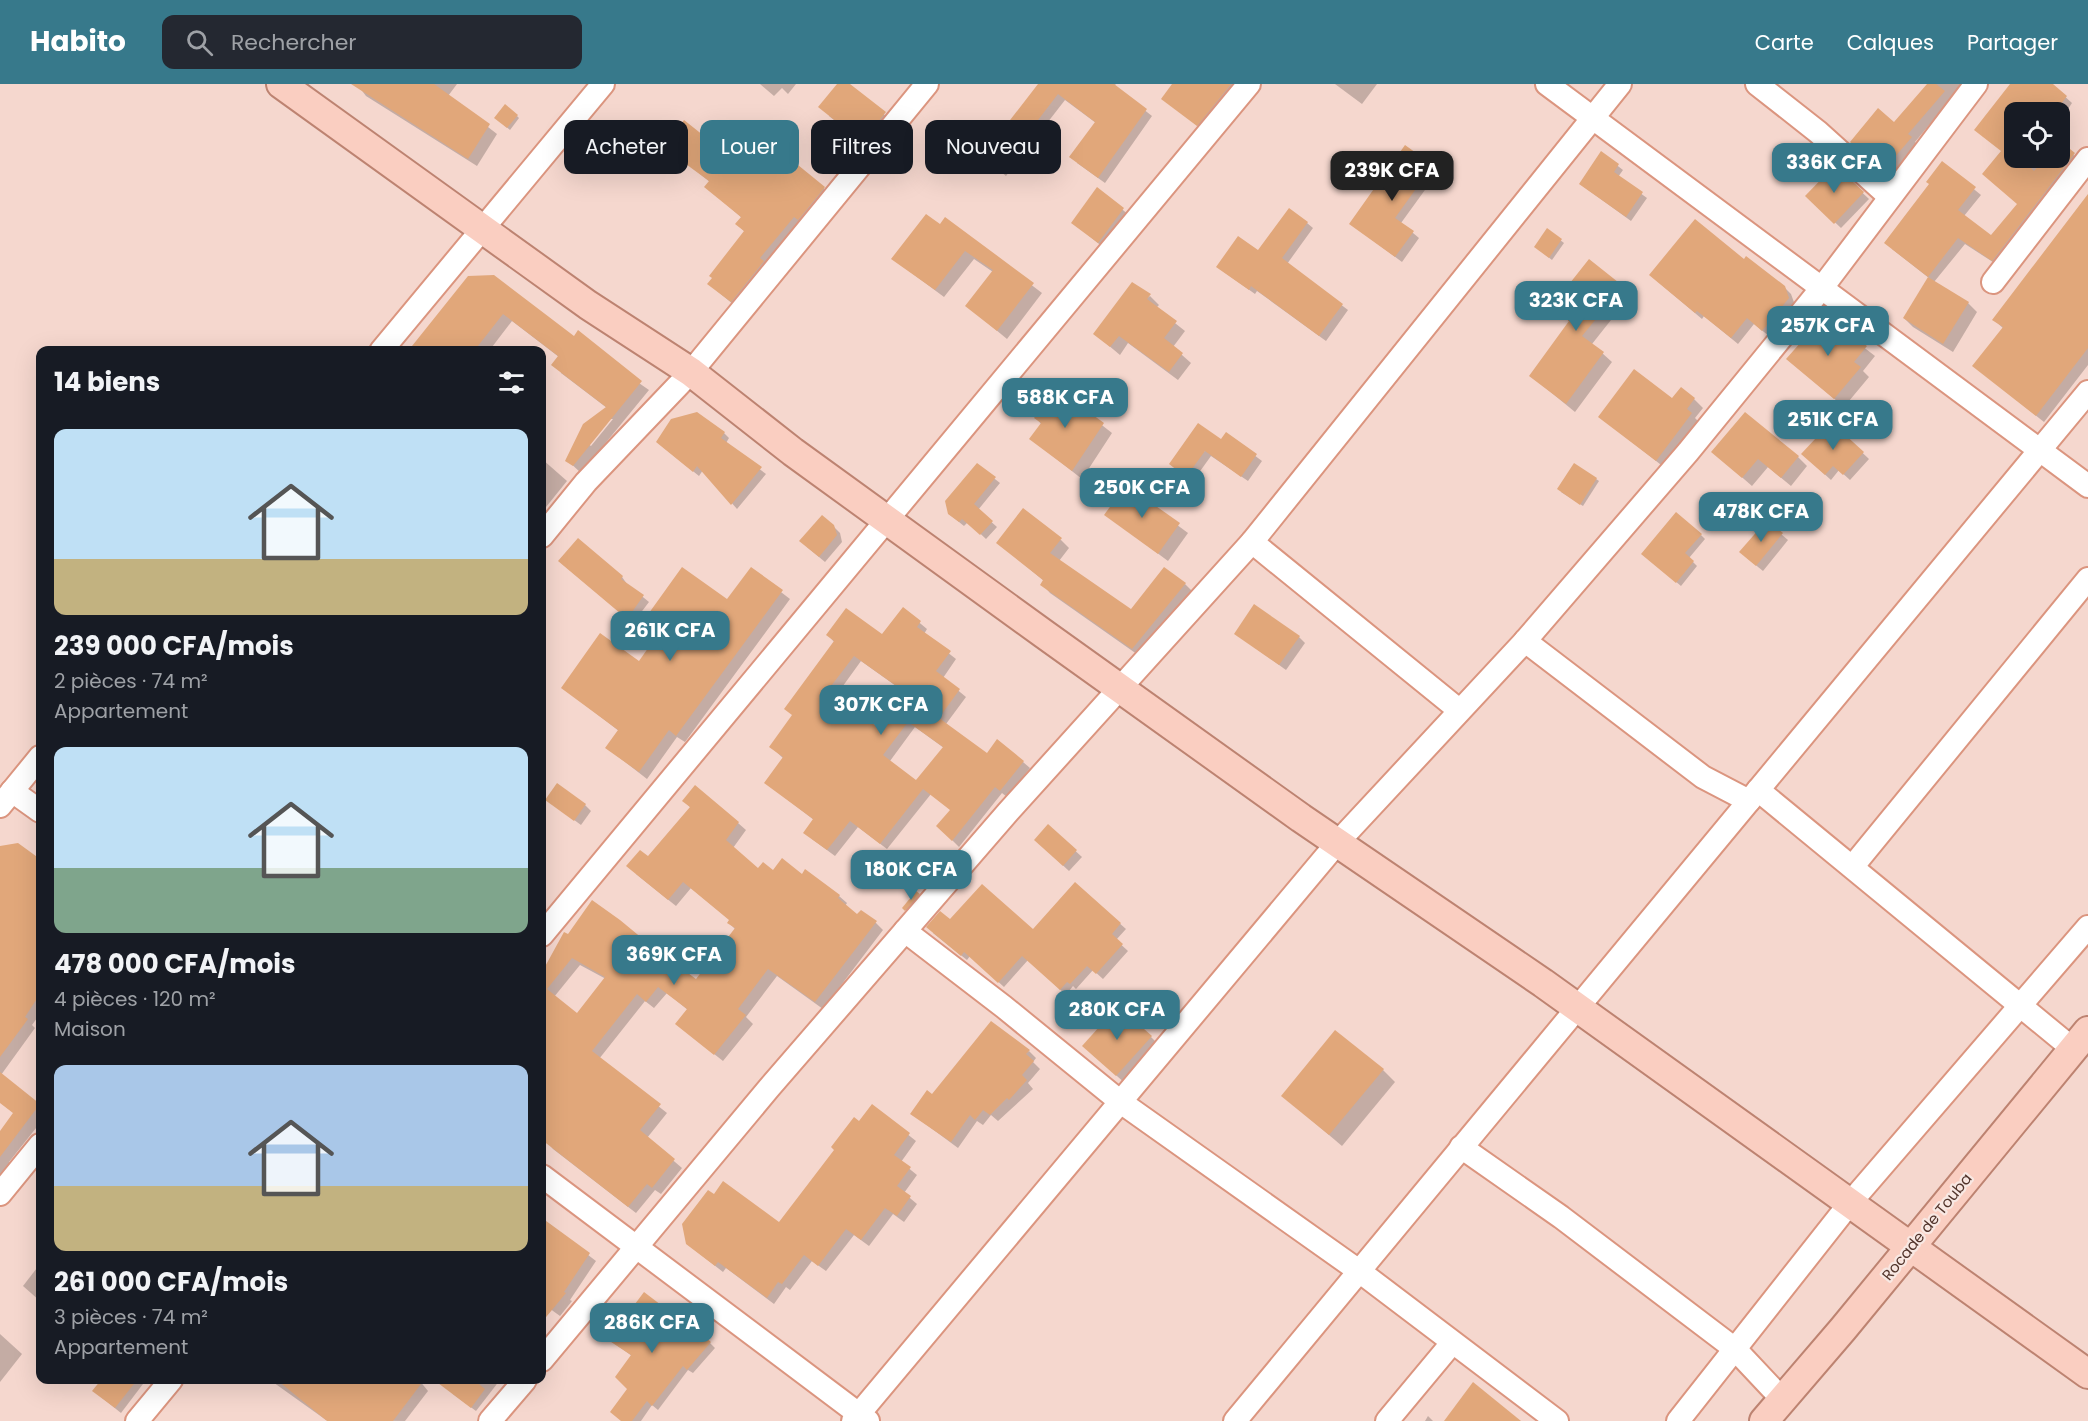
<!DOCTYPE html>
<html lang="fr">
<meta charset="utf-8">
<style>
:root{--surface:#171b24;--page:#242831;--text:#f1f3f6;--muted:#9ea1a6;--accent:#37798b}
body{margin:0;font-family:Poppins,sans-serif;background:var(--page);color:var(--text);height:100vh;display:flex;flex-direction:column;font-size:22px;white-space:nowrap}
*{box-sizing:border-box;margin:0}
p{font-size:20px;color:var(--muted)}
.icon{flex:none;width:33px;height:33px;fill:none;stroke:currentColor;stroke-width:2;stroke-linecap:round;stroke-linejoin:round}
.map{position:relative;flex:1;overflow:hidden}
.side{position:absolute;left:36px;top:262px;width:510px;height:1038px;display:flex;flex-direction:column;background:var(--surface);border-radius:12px;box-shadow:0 6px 24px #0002}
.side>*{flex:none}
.banner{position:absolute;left:564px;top:36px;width:570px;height:54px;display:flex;gap:12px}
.tools{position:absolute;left:2004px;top:18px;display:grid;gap:12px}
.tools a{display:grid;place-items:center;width:66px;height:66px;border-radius:12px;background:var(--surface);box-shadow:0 6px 24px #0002;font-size:30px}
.price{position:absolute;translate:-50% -51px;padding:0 14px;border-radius:12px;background:var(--accent);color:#fff;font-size:20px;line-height:39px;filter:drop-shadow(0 2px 3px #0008)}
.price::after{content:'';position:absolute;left:50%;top:36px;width:18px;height:14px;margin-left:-9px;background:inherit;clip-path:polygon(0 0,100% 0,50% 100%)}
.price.selected{background:#222;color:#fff}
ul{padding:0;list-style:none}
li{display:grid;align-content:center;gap:12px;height:318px;padding:0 18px}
li span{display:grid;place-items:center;height:186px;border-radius:12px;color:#555}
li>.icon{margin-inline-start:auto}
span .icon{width:108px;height:108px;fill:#fffc;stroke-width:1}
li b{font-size:26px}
h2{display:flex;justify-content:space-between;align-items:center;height:72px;padding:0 18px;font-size:26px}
.tag{padding:0 21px;border-radius:12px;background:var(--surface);box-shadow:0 6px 24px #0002;font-size:21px;line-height:54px}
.tag.selected{background:var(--accent);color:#fff}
header{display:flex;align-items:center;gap:36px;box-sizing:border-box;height:84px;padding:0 30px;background:var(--accent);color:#fff}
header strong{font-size:28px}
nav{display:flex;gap:33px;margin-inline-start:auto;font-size:21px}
.search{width:420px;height:54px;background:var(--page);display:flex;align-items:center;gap:15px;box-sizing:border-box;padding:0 21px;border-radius:12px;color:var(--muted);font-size:22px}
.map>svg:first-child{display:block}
.shadow{fill:#0003;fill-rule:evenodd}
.building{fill:#e1a77a;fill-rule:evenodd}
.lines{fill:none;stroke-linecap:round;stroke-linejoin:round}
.minor-casing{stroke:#db957f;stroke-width:26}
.major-casing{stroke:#bd8371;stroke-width:32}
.minor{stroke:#fff;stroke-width:22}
.major{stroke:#facec1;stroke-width:28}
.labels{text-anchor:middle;stroke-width:4.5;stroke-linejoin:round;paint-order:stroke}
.street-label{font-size:15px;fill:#52342b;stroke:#f8e8e3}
</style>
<header>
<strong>Habito</strong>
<div class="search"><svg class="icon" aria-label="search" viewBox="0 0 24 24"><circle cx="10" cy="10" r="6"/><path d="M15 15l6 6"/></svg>Rechercher</div>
<nav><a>Carte</a><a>Calques</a><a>Partager</a></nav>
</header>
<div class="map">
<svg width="2088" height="1337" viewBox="0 0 2088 1337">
<rect width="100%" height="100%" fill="#f5d7ce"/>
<g class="shadow">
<path d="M357 0H457L448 12 497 50 477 82 366 12Z"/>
<path d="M760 0H796L788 10 782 4 774 12Z"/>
<path d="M839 0H848L894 39 872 66 829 32Z"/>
<path d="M1040 0H1116L1114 2 1152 32 1105 99 1077 79 1096 39 1065 16 1006 92 980 71 1008 42Z"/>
<path d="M1174 0H1240L1203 46 1169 20Z"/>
<path d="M1335 0H1377L1362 20Z"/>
<path d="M1929 0H1963L1915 58 1919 62 1891 94 1859 66 1894 40Z"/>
<path d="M2012 0H2051L2072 19 2060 37V28H2014V74H2060V59L2080 77 1999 182 1965 160 1934 198 1968 219 1977 228 1953 268 1913 243 1904 234 1929 194 1892 165 1942 79 1981 111 1964 132 1991 153 2019 120 2002 68Z"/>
<path d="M517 32 519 34 510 46 498 36Z"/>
<path d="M766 57 832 111 739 225 717 207 745 148 737 140 742 134 706 103 710 98 666 63 744 85Z"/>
<path d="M1601 69 1623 86 1618 93 1647 114 1631 137 1580 100Z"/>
<path d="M1432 82 1438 88 1401 139 1419 154 1402 178 1351 140Z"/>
<path d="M1835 83 1869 115 1841 144 1807 112Z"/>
<path d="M1097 105 1129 131 1104 164 1073 139Z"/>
<path d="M2088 113V281L2044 338 1974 282 2004 245 1994 236Z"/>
<path d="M945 135 1042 209 1007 255 967 222 993 188 974 175 944 213 893 175 941 142Z"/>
<path d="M1307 139 1313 144 1287 180 1348 226 1326 257 1257 207 1255 210 1224 188Z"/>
<path d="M1547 146 1564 159 1552 176 1538 165Z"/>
<path d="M1744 177 1784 203 1791 210 1795 221 1769 252 1754 240 1738 260 1704 232 1702 235 1657 197Z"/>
<path d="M469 194 574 254 649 306 581 389 567 376 607 324 561 289 559 273 512 237 489 267H409ZM609 335H613L591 362 588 360Z"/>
<path d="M1622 203 1630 212 1592 260 1612 278 1575 328 1531 292 1570 238 1553 223Z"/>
<path d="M1150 212 1159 221 1156 224 1185 247 1173 263 1191 279 1178 296 1128 259 1120 271 1095 250Z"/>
<path d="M1835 241 1875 272 1863 287 1869 293 1844 323 1797 283Z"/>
<path d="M1057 306 1112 349 1082 395 1031 355 1042 341 1036 334Z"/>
<path d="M1694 315 1703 324 1695 334 1700 339 1665 384 1600 333 1672 316Z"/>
<path d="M1832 340 1869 375 1850 396 1839 386 1831 396 1809 376Z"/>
<path d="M724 349 729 354 726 359 766 390 737 425 703 386 699 392 663 363Z"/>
<path d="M1226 350 1262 377 1248 397 1211 372 1193 397 1176 385 1221 357Z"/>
<path d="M1713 368 1798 373 1807 382 1791 402 1768 383 1752 402Z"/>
<path d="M542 375 567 397 542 428Z"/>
<path d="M977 381 1000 399 978 426 997 443 986 455 968 438 964 442 949 430Z"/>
<path d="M1596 395 1599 397 1583 422 1561 408Z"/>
<path d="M1126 403 1188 449 1168 477 1106 431Z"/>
<path d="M1767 438 1788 456 1763 487 1747 474Z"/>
<path d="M833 442 840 449 842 458 825 478 807 463Z"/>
<path d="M1701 451 1705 455 1689 474 1697 482 1681 502 1648 474Z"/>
<path d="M1061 456 1069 464 1059 477 1131 527 1185 500 1193 508 1141 573 1050 509 1042 500 1044 497 998 459Z"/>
<path d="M566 483 622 493 627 500 649 518 633 539Z"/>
<path d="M751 485 790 515 685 658 677 653 647 695 607 664 619 647 563 604 639 579 666 542 651 529 728 517Z"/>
<path d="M903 525 927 545 924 550 956 575 943 594 966 613 946 640 987 671 1023 678 1030 684 1007 713 1002 709 959 763 938 742 952 727 931 710 887 765 858 743 835 772 812 755 814 736 766 699 784 675 771 663 793 632 835 559 828 551 882 552ZM861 577 903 607 877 644 835 613ZM915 643 944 664 917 698 890 677Z"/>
<path d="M1236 550 1299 553 1305 559 1286 586Z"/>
<path d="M547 716 585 721 591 727 581 741Z"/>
<path d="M684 717 738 739 746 746 733 764 759 786 802 792 839 812 847 819 845 822 857 832 876 839 883 846 823 925 777 892 746 933 753 940 723 977 685 947 688 926 667 909 654 924 645 917 599 975 667 1029 647 1054 682 1084 661 1110 655 1106 636 1129 553 1065 542 1051V884L545 885 565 850 696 897 736 846 728 838 730 836 691 804 676 822 636 790 691 724ZM580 881 606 895 577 931 554 913Z"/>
<path d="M1048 742 1082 773 1069 787 1042 762Z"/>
<path d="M18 761 40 778V930L32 941 35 944 1 991 40 1022V1039L9 1078 13 1081 0 1096V1049L15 1030 0 1018V763Z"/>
<path d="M1075 800 1126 845 1116 856 1128 867 1103 895 1093 886 1076 905 1073 902 1066 911 1028 876 1004 903 970 872 967 876 933 849 951 837 1033 848Z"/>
<path d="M917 809 921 813 908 828 904 824Z"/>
<path d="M1151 953 1160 962 1126 1000 1093 971Z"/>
<path d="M1029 967 1036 974 1033 978 1040 985 1028 999 1033 1005 998 1037 991 1031 983 1041 977 1037 958 1064 912 1030 933 1012Z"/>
<path d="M1383 986 1395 998 1342 1062 1283 1012Z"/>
<path d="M872 1022 916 1057 901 1078 917 1091 904 1109 917 1120 904 1138 893 1130 869 1162 854 1151 826 1187 812 1177 790 1206 786 1203 774 1220 726 1184 723 1188 687 1160 779 1140Z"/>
<path d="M542 1136 596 1177 570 1216 572 1217 560 1232 542 1219Z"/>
<path d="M40 1180V1217L23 1202Z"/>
<path d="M0 1250 22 1270 0 1298Z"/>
<path d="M710 1259 715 1264 693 1289 688 1286 658 1326 652 1321 641 1337H622L629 1305 632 1272 615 1260Z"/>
<path d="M104 1296H146L121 1329 101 1313Z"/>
<path d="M270 1296H419L428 1307 405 1337 326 1336Z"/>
<path d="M456 1296H500L476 1327 453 1310Z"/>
<path d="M1428 1332 1433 1337H1425Z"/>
</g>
<g class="building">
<path d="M351 0H434L490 40 468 75Z"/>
<path d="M837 0H850L886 28 862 58 818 23Z"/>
<path d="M1038 0H1114L1147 25 1098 94 1069 73 1095 38 1058 10 999 87 978 71 1003 37 1007 40Z"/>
<path d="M1172 0H1231L1197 42 1161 15Z"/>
<path d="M1927 0H1936L1945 7 1908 50 1912 53 1882 88 1850 58 1878 24 1894 38Z"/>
<path d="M2010 0H2053L2067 12 2055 28H2014V74H2021L2034 87 2045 74H2060V57L2075 69 1992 177 1958 154 1928 193 1884 159 1929 100 1926 98 1942 77 1976 103 1958 126 1991 151 2017 120 1982 90 2001 67 1974 46Z"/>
<path d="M505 20 518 31 507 44 494 34Z"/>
<path d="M684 36 743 83 766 55 825 103 798 136 794 133 760 174 764 177 731 218 707 200 712 194 709 192 744 147 735 140 741 133 704 103 709 97 664 64Z"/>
<path d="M1405 61 1433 81 1395 134 1414 147 1395 173 1349 140Z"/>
<path d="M1601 67 1619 80 1614 88 1643 108 1626 133 1579 100Z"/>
<path d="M1835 81 1864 108 1834 140 1805 112Z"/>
<path d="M1097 103 1124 124 1098 159 1071 139Z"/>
<path d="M2088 110V264L2036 332 1972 282 2003 243 1992 236Z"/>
<path d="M1289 124 1308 138 1282 174 1343 220 1319 252 1251 202 1249 206 1216 183 1238 152 1258 166Z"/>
<path d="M926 130 940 140 945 133 1034 199 997 247 965 222 993 186 965 167 935 206 891 175Z"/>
<path d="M1695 135 1744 175 1746 172 1785 202 1789 214 1762 247 1747 234 1731 254 1697 227 1695 229 1649 191Z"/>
<path d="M1547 144 1562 155 1549 174 1534 163Z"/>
<path d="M1589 175 1623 202 1582 252 1604 268 1566 320 1529 292 1569 237 1551 223Z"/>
<path d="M494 191 574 252 578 246 642 297 573 382 565 377 583 340 606 323 551 281 558 272 503 230 474 267H408L468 192Z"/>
<path d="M1928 193 1969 218 1943 260 1903 234Z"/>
<path d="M1132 198 1151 210 1147 215 1177 237 1164 254 1183 269 1169 288 1119 252 1110 263 1093 250Z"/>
<path d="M1817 240H1836L1867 262 1854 278 1861 283 1834 315 1786 275Z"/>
<path d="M1634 285 1672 314 1681 303 1695 314 1687 325 1692 329 1656 377 1598 333Z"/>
<path d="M1056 304 1104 339 1072 387 1029 355 1041 339 1034 334Z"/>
<path d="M697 328 725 348 721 354 762 383 731 421 697 382 693 388 656 358 671 335Z"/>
<path d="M1745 328 1799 372 1781 394 1758 375 1742 394 1711 368Z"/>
<path d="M1831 338 1864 368 1843 391 1833 382 1825 391 1801 370Z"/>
<path d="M1198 339 1221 355 1226 348 1257 370 1241 393 1205 367 1186 393 1169 380Z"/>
<path d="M977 379 996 393 974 420 993 437 980 451 962 435 959 438 948 430 945 417Z"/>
<path d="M1574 379 1597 394 1580 421 1557 405Z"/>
<path d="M1126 401 1180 439 1158 470 1104 431Z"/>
<path d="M1023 424 1062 454 1050 469 1131 525 1164 483 1186 499 1132 565 1040 501 1043 496 996 459Z"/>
<path d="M1676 428 1702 450 1685 469 1694 477 1676 499 1641 470Z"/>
<path d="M822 431 834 441 837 451 819 473 799 457Z"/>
<path d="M1767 436 1783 449 1756 482 1739 468Z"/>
<path d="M578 454 623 492 621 495 644 511 627 535 558 477Z"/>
<path d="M682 483 727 515 751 483 783 506 676 652 669 646 639 688 605 664 618 646 561 604 600 549 639 577 665 540 649 529Z"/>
<path d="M1254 520 1300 552 1279 581 1234 550Z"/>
<path d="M903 523 921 537 917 543 951 567 936 587 960 605 939 634 987 669 997 655 1024 677 1000 707 995 703 952 757 936 742 950 726 923 705 880 760 850 737 827 766 803 749 813 735 764 699 783 673 769 663 792 631 784 625 834 557 826 551 846 524 882 550ZM854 572 902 606 876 642 828 606ZM908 638 943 663 916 696 883 671Z"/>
<path d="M557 699 586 720 574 737 545 716Z"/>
<path d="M695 701 739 738 726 756 758 784 763 778 773 786 782 774 802 790 805 785 840 811 838 814 857 830 861 826 877 837 815 918 768 885 738 925 746 931 714 971 675 940 687 925 658 903 646 918 637 910 592 967 661 1020 640 1046 675 1075 652 1104 647 1100 628 1123 542 1056V888L564 848 568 850 592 816 620 836 683 888 684 886 696 895 735 844 727 839 729 836 683 798 668 816 626 782 640 766 648 772 690 723 682 717ZM572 874 605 893 577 929 547 905Z"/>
<path d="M1048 740 1077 766 1063 782 1034 756Z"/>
<path d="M18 759 40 775V910L25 933 28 935 0 973V762Z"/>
<path d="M1075 798 1121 839 1112 850 1123 860 1096 890 1087 882 1070 900 1067 898 1060 906 1022 872 998 899 964 868 961 872 926 843 940 827 950 835 982 800 1033 845Z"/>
<path d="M916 807 920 810 905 827 902 824Z"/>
<path d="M1118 922 1152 952 1116 992 1082 962Z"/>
<path d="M991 937 1030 966 1026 970 1034 977 1022 991 1027 996 1009 1016 1007 1014 990 1031 983 1026 975 1036 970 1031 951 1058 910 1030 927 1006 932 1010Z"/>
<path d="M1335 946 1384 985 1329 1051 1281 1012Z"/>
<path d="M0 988 40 1020 0 1073V1047L13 1029 0 1019Z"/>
<path d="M872 1020 910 1049 894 1071 911 1083 897 1102 911 1112 897 1132 885 1124 861 1156 846 1145 818 1182 804 1171 782 1200 778 1198 767 1214 718 1178 715 1182 686 1160 682 1140 708 1106 714 1110 723 1097 779 1138 834 1066 831 1063 854 1033 859 1037Z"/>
<path d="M542 1134 590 1169 564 1208 566 1209 542 1238Z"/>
<path d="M644 1208 686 1240 687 1238 711 1258 687 1286 683 1282 652 1322 647 1317 632 1337H621L610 1328 627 1305 615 1293 631 1271 608 1256Z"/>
<path d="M101 1296H137L115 1324 92 1307Z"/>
<path d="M277 1296H424L393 1337H327Z"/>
<path d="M434 1296H474L485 1305 471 1324Z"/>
<path d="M1473 1298 1521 1337H1444Z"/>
</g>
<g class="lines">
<g class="minor-casing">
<g id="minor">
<path d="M1547 0 2088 402"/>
<path d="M1757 0 1818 48 1890 113"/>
<path d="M1993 198 2088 75"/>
<path d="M381 267 603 0"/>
<path d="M542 452 586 398 691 288 927 0"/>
<path d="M1252 458 1459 626"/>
<path d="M1525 557 1703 693 1749 717"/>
<path d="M1758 706 2073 965"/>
<path d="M12 707 40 727"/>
<path d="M0 722 40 673"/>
<path d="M1853 782 2088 495"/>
<path d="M905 847 1004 923 1122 1019 1359 1187 1557 1337"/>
<path d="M542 851 1249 0"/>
<path d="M1461 1063 1561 1133 1735 1265 1782 1315"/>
<path d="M542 1092 868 1337"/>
<path d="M0 1110 40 1061"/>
<path d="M542 1276 769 1004 1008 728 1252 458 1620 0"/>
<path d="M137 1337 171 1296"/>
<path d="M490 1337 525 1296"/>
<path d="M853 1337 1338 758 1525 557 1688 368 1821 205 1976 0"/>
<path d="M1235 1337 2088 308"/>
<path d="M1387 1337 1452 1259"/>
<path d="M1678 1337 1850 1119 2088 843"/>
</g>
</g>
<g class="major-casing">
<g id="major">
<path d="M281 0 588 221 691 288 793 368 1044 550 1301 734 1543 899 2088 1290"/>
<path d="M1764 1337 1843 1245 2088 947"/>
</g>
</g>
<use href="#minor" class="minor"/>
<use href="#major" class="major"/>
</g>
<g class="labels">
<g class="street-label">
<text transform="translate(1927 1143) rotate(-51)" y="5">Rocade de Touba</text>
</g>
</g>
</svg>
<div class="tools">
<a><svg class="icon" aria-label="locate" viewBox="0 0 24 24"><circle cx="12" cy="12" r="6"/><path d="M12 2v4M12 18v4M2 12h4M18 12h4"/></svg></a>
</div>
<b class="price" style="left:1834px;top:110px">336K CFA</b>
<b class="price selected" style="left:1392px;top:118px">239K CFA</b>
<b class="price" style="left:1576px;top:248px">323K CFA</b>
<b class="price" style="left:1828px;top:273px">257K CFA</b>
<b class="price" style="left:1065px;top:345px">588K CFA</b>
<b class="price" style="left:1833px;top:367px">251K CFA</b>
<b class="price" style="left:1142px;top:435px">250K CFA</b>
<b class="price" style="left:1761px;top:459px">478K CFA</b>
<b class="price" style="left:670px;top:578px">261K CFA</b>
<b class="price" style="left:881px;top:652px">307K CFA</b>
<b class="price" style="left:911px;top:817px">180K CFA</b>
<b class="price" style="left:674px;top:902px">369K CFA</b>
<b class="price" style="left:1117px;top:957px">280K CFA</b>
<b class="price" style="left:652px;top:1270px">286K CFA</b>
<div class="banner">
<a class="tag">Acheter</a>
<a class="tag selected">Louer</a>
<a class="tag">Filtres</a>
<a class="tag">Nouveau</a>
</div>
<section class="side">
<h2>14 biens<svg class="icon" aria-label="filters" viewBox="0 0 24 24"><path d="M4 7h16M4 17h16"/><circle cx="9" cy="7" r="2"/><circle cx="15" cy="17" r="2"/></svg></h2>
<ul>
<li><span style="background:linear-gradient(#bfe0f5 70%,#c2b280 0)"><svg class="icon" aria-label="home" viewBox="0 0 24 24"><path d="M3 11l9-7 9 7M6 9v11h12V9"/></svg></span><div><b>239 000 CFA/mois</b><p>2 pièces · 74 m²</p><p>Appartement</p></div></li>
<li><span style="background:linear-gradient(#bfe0f5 65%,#7fa58c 0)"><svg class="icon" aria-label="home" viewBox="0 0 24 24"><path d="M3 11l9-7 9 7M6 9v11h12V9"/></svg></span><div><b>478 000 CFA/mois</b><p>4 pièces · 120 m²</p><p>Maison</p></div></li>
<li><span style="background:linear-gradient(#a9c7e8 65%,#c2b280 0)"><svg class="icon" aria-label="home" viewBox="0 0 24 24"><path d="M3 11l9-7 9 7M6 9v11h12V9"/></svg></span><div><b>261 000 CFA/mois</b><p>3 pièces · 74 m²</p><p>Appartement</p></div></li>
</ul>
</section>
</div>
